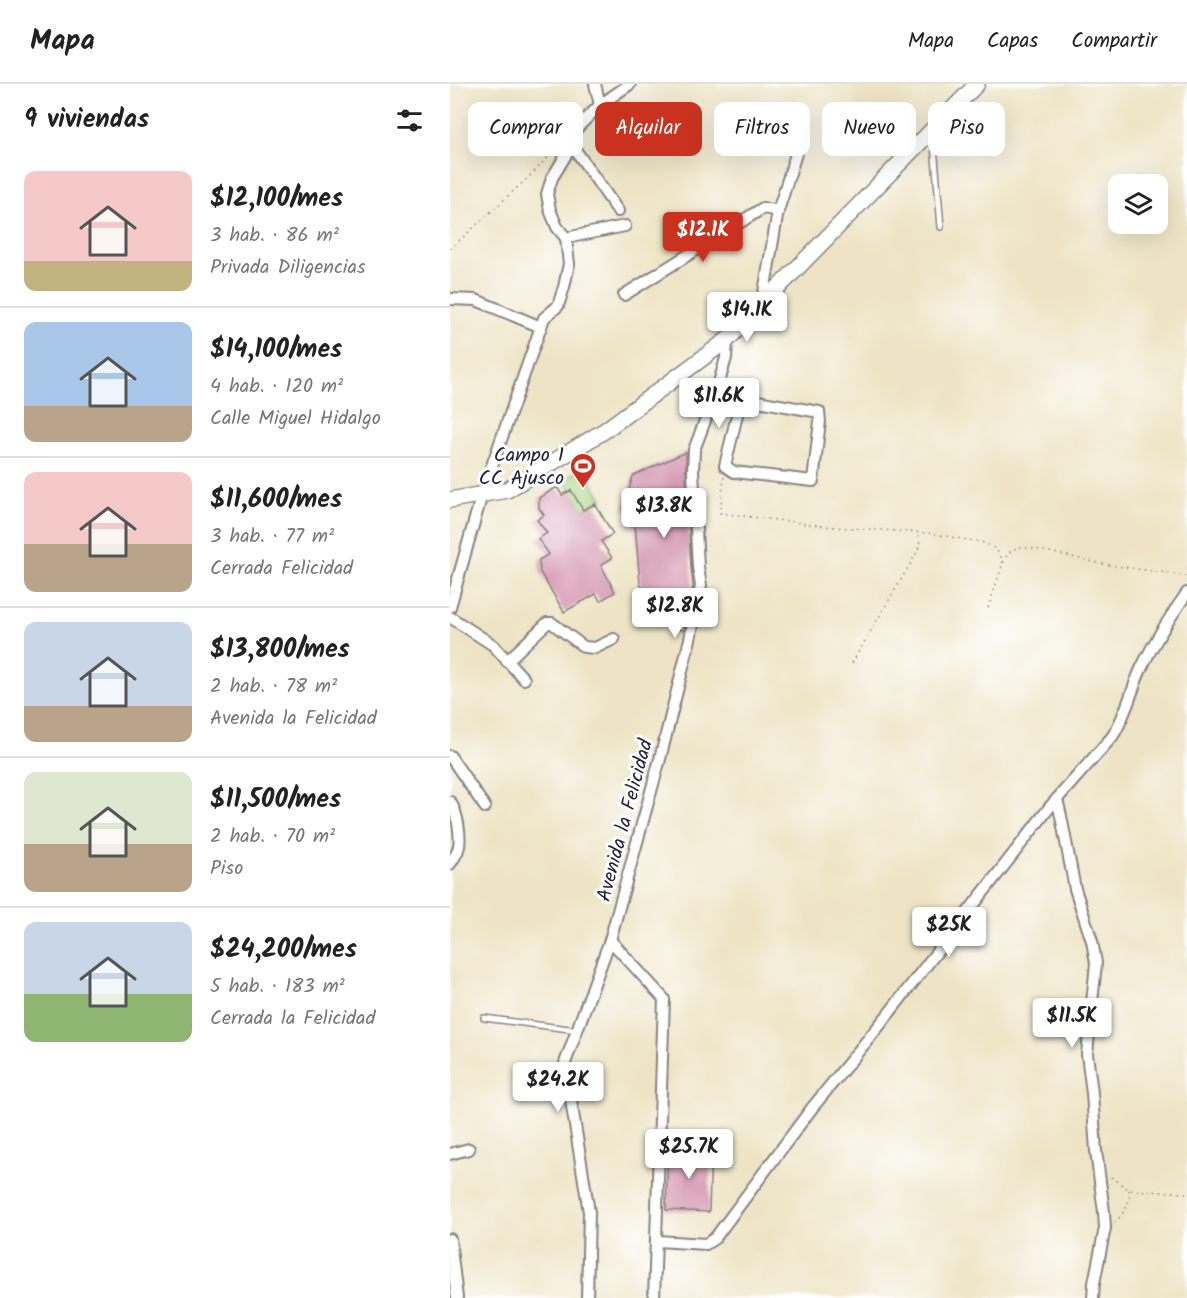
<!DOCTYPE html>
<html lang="es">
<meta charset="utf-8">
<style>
:root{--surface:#fff;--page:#f2f2f2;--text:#222;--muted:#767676;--line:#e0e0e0;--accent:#c8321e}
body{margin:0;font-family:Kalam,sans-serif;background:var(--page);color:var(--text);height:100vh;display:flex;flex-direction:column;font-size:22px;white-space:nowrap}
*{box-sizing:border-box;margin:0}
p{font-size:20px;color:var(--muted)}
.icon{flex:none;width:33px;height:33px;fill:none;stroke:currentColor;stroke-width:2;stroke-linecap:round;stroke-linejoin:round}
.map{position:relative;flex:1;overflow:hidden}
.drawer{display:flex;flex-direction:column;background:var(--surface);width:450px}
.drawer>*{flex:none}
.hud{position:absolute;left:18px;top:18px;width:570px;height:54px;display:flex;gap:12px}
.buttons{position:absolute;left:658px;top:90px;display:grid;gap:12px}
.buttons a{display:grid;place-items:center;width:60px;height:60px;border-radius:12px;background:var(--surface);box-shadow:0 6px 24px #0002;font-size:30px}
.price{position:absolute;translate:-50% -51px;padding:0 14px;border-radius:6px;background:#fff;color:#222;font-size:20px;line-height:39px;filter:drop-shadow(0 2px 3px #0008)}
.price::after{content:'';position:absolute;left:50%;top:36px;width:18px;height:14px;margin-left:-9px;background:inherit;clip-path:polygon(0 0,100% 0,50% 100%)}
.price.active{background:var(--accent);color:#fff}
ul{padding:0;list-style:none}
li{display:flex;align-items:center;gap:18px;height:150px;padding:0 24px}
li+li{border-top:2px solid var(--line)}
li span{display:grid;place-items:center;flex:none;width:168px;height:120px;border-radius:12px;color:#555}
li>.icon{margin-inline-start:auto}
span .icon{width:72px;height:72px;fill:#fffc;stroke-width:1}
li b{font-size:26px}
h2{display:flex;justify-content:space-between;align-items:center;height:72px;padding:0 24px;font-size:26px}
.tag{padding:0 21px;border-radius:12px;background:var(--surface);box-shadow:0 6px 24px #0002;font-size:21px;line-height:54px}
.tag.active{background:var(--accent);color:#fff}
header{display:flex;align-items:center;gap:36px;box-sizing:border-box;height:84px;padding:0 30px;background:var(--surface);border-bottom:2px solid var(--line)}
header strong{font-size:28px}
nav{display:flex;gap:33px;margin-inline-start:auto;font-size:21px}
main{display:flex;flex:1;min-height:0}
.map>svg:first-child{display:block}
.green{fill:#a7d785;stroke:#647c60;stroke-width:1.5}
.building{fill:#d598b1}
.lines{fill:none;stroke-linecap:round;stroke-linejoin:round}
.service-casing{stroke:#888380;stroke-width:8}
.minor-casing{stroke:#888380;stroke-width:14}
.secondary-casing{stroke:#888380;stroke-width:18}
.path{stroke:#888380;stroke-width:1.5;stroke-dasharray:1.5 4.5;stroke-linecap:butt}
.service{stroke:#fff;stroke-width:5}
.minor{stroke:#fff;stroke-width:10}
.secondary{stroke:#fff;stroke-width:15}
.labels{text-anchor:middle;stroke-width:6;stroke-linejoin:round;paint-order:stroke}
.poi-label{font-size:20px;fill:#22223b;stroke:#fff;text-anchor:end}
.street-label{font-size:20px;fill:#22223b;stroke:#fff}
</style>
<header>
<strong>Mapa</strong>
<nav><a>Mapa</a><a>Capas</a><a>Compartir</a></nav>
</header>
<main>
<section class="drawer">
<h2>9 viviendas<svg class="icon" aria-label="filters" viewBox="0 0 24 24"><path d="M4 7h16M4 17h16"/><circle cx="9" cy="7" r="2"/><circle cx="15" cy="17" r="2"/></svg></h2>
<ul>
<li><span style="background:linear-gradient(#f6c9c9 75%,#c2b280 0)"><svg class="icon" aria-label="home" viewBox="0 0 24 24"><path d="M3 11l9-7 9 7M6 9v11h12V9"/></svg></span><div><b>$12,100/mes</b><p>3 hab. · 86 m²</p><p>Privada Diligencias</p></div></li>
<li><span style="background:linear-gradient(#a9c7e8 70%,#b9a48a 0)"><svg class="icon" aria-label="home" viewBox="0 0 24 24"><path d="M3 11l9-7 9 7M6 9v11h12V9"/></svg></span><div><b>$14,100/mes</b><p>4 hab. · 120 m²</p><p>Calle Miguel Hidalgo</p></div></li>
<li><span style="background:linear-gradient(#f6c9c9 60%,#b9a48a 0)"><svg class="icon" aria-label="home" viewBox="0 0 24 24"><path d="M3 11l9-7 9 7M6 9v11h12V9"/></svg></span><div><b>$11,600/mes</b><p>3 hab. · 77 m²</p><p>Cerrada Felicidad</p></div></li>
<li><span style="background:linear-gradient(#c9d6e8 70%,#b9a48a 0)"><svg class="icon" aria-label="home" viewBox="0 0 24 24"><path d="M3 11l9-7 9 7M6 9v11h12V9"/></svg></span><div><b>$13,800/mes</b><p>2 hab. · 78 m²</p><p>Avenida la Felicidad</p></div></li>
<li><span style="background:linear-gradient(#dfe7d0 60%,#b9a48a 0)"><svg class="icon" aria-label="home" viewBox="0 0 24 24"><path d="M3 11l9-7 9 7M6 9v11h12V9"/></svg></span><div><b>$11,500/mes</b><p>2 hab. · 70 m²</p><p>Piso</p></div></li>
<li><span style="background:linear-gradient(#c9d6e8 60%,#8fb573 0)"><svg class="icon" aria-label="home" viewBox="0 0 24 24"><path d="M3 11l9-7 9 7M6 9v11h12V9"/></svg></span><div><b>$24,200/mes</b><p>5 hab. · 183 m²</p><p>Cerrada la Felicidad</p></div></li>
</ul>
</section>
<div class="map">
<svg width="737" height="1214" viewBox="0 0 737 1214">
<rect width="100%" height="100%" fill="#fff"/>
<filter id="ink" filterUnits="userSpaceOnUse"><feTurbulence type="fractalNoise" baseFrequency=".0167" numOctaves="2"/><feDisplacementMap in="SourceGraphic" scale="12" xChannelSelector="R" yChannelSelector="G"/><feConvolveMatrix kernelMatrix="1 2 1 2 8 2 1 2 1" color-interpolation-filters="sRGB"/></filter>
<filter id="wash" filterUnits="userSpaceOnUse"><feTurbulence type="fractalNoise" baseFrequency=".008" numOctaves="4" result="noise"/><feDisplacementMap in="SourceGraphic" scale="24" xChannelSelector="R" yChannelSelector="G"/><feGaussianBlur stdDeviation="1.35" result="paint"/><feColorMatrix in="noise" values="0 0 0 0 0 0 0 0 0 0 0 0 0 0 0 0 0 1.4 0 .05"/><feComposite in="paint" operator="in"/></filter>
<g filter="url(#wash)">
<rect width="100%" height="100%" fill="#eee4c5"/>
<path class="green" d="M133 384 152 415 133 426 114 395Z"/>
<g id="blocks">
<g class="building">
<path d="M236 368V387L241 483 243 502 234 547 198 534 204 519 190 500 184 428 173 425 183 392Z"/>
<path d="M107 403 112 411 121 406 133 426 145 420 163 450 151 457 162 474 151 481 165 508 150 517 146 510 114 528 90 488 89 476 99 470 88 455 97 449 87 436 94 431 89 424V414Z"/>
<path d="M218 1065 261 1066 259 1128 216 1126Z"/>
</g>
</g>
</g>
<g filter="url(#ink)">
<use href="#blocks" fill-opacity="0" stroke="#888380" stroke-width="1.5"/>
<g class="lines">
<g class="service-casing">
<g id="service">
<path d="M483 50 491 143"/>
<path d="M34 934 127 946"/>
</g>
</g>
<g class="minor-casing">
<g id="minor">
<path d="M145 0 150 21 117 54 168 127"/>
<path d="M150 21 180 0"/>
<path d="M116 154 175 142"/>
<path d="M174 211 313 124 328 127"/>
<path d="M0 215 26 216 91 243"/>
<path d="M312 220 328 127 350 57"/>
<path d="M268 302 291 314 369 328 370 337 363 397 284 388 275 382 291 314"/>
<path d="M0 523 32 410 94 234 108 222 114 203 119 180 116 154 107 143 100 126 97 110 102 94 122 61"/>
<path d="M0 533 43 561 74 595"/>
<path d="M57 577 97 539H102L134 563 145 564 164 555"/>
<path d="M0 672 35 723"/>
<path d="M607 715 611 732 625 805 642 857 646 879 637 970 642 1009 646 1067 654 1128 655 1144 644 1199 643 1214"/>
<path d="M0 718C7 727 11 750 9 762 8 769 4 774 0 780"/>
<path d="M160 856 214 915 204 1214"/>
<path d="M0 1070 19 1065"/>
<path d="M0 1155 7 1214"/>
<path d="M207 1157 256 1160 265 1154 362 1024 433 937 599 724 662 653C676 632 681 607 691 585 704 558 720 533 737 509"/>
<path d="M137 1214 139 1128 115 979 160 856 210 675 240 555 251 502 248 483 243 387 244 366 268 302 276 274 277 256"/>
</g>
</g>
<g class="secondary-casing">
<path id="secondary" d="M0 416 57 406 154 347 277 256 527 0"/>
</g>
<g class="path">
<path d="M0 165 80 92 106 65"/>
<path d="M274 393 270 429 383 443 478 449 531 458C543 462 550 467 553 479"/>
<path d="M538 524 553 479 557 471 562 466 569 463 586 465 653 480 737 492"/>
<path d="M402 579 465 472 470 461 468 450"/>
<path d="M661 1093 679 1106 737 1109"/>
<path d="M665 1139C673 1129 681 1120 679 1106"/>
</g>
<use href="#service" class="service"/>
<use href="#minor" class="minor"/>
<use href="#secondary" class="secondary"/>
</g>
</g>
<defs>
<g id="stadium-pin" transform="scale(1.35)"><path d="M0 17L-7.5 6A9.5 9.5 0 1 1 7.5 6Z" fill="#c8321e" stroke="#fff"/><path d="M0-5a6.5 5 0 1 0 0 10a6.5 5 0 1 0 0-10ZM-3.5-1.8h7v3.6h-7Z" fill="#fff"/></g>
</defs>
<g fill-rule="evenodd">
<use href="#stadium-pin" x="133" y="382"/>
</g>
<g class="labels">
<g class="poi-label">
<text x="114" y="377">Campo 1<tspan x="114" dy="23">CC Ajusco</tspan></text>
</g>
<g class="street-label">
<text transform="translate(174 736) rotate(-75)" y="7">Avenida la Felicidad</text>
</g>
</g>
</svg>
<div class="buttons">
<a><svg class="icon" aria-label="layers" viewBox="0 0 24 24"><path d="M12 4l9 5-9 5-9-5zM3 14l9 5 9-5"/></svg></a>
</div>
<b class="price active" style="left:253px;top:179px">$12.1K</b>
<b class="price" style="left:297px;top:259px">$14.1K</b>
<b class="price" style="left:269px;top:345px">$11.6K</b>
<b class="price" style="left:214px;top:455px">$13.8K</b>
<b class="price" style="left:225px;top:555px">$12.8K</b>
<b class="price" style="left:499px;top:874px">$25K</b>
<b class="price" style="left:622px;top:965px">$11.5K</b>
<b class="price" style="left:108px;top:1029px">$24.2K</b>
<b class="price" style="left:239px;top:1096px">$25.7K</b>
<div class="hud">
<a class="tag">Comprar</a>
<a class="tag active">Alquilar</a>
<a class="tag">Filtros</a>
<a class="tag">Nuevo</a>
<a class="tag">Piso</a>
</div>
</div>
</main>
